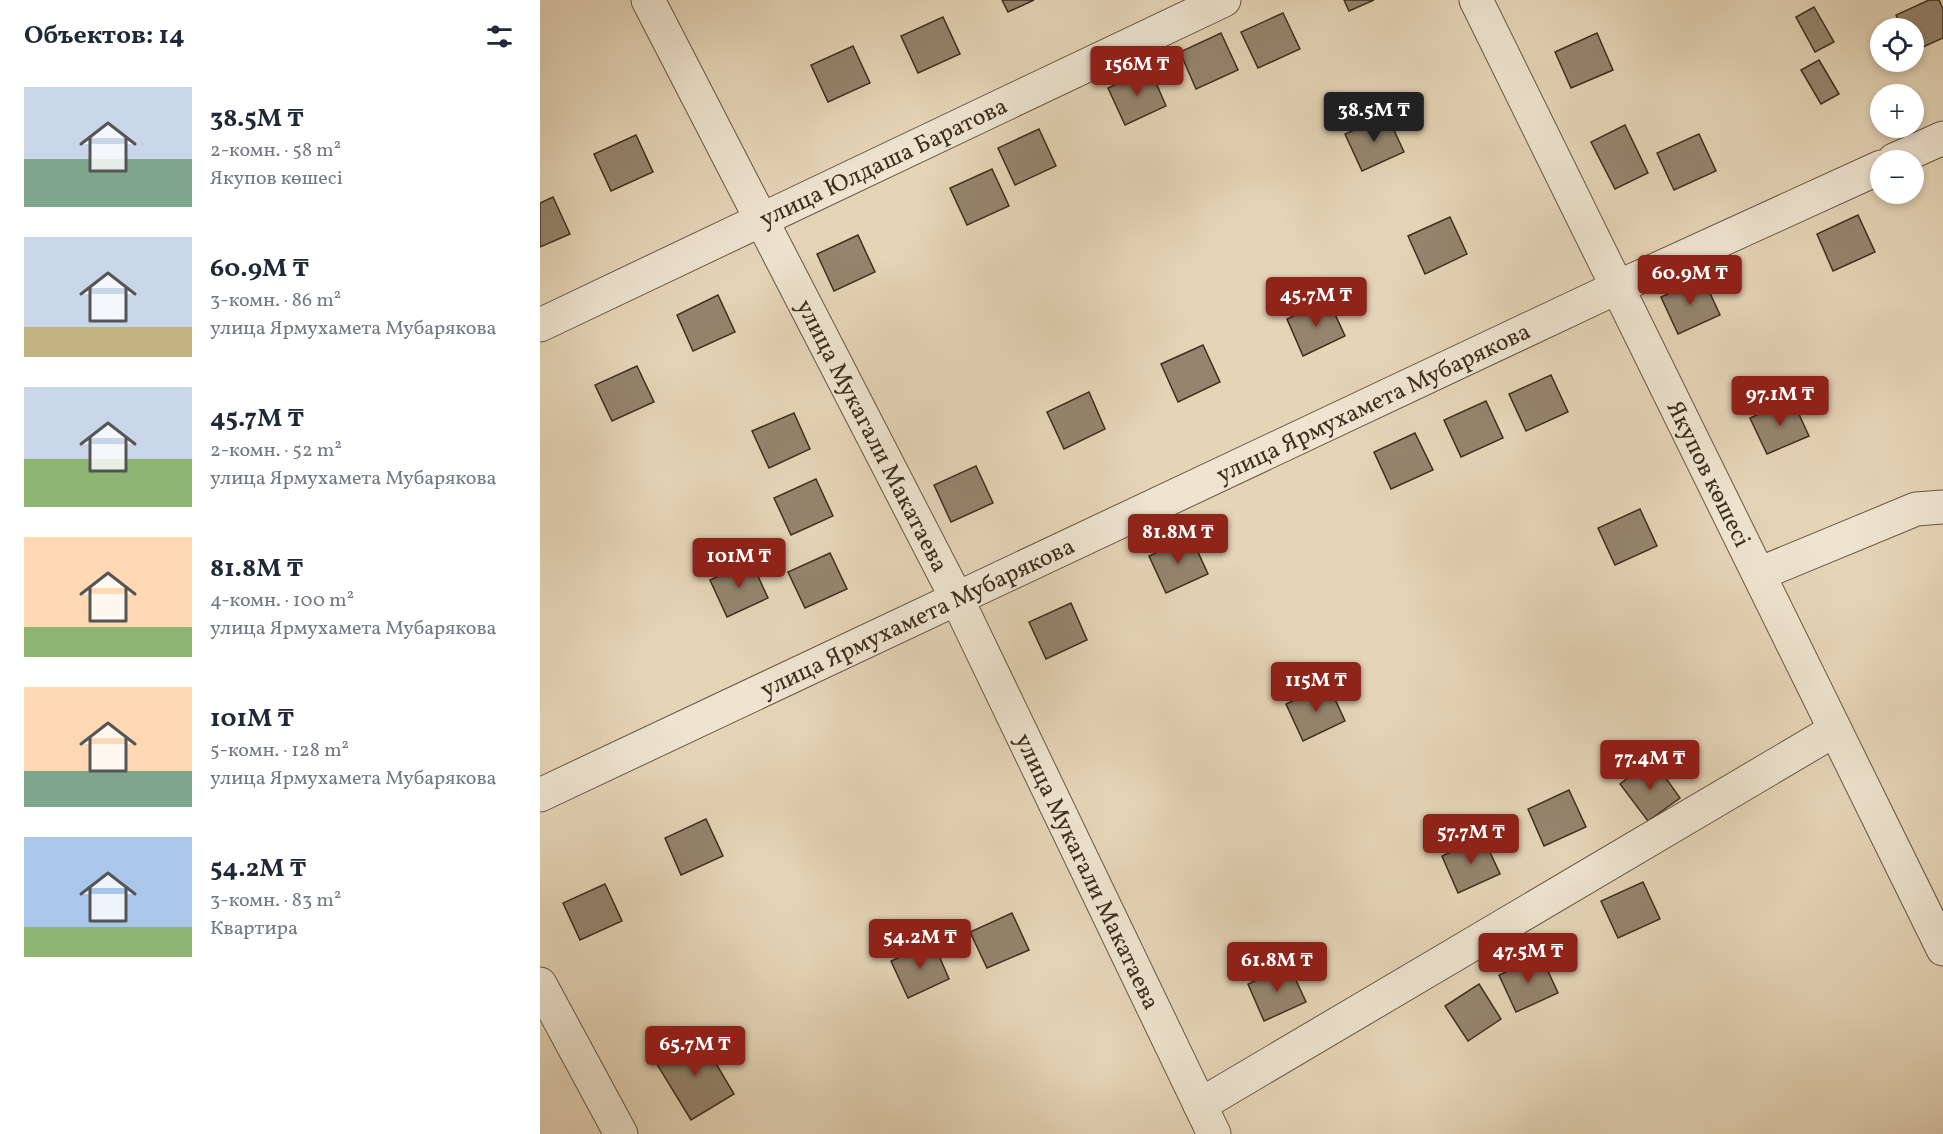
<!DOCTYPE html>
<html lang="ru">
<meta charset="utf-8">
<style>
:root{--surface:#fff;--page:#f2f2f3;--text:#1f2937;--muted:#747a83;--accent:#8f2418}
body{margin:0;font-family:Vollkorn,serif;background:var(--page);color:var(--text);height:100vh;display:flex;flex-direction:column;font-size:22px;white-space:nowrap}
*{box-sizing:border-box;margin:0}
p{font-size:20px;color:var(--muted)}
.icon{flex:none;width:33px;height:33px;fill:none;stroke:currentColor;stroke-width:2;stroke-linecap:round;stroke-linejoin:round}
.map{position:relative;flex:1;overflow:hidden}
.drawer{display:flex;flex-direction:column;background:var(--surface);width:540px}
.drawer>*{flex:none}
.fabs{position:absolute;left:1330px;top:18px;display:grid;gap:12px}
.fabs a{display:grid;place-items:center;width:54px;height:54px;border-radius:50%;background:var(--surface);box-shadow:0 3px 9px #0003;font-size:30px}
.price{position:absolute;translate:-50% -51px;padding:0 14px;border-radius:6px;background:var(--accent);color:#fff;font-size:20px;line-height:39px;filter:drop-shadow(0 2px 3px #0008)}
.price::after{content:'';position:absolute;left:50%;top:36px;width:18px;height:14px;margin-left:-9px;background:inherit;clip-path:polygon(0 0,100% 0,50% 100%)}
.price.on{background:#222;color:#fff}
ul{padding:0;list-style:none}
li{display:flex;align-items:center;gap:18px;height:150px;padding:0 24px}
li span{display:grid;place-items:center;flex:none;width:168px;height:120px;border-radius:0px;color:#555}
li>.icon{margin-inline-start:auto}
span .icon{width:72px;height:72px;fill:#fffc;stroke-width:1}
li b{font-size:26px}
h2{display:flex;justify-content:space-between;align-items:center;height:72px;padding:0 24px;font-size:26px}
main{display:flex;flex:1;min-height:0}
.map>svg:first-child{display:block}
.building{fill:#95856e;stroke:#3e2f1e;stroke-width:1.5}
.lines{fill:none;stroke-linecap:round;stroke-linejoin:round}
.minor-casing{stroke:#685844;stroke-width:35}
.minor{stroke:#eee4d0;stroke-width:33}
.labels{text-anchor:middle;stroke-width:6;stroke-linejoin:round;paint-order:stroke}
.street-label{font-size:24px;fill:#3e2f1e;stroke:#eee4d0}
</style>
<main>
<section class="drawer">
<h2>Объектов: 14<svg class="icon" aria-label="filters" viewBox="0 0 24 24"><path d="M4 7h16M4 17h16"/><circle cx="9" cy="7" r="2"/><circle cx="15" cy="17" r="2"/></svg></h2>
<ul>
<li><span style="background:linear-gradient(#c9d6e8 60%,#7fa58c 0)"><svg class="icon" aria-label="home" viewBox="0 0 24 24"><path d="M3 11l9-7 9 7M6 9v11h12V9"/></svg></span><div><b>38.5M ₸</b><p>2-комн. · 58 m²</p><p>Якупов көшесі</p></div></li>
<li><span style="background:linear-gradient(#c9d6e8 75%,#c2b280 0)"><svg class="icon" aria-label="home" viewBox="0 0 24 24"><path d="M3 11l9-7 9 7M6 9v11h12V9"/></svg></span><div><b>60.9M ₸</b><p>3-комн. · 86 m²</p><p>улица Ярмухамета Мубарякова</p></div></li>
<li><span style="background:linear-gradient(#c9d6e8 60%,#8fb573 0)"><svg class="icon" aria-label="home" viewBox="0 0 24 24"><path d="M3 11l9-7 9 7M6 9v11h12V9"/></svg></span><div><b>45.7M ₸</b><p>2-комн. · 52 m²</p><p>улица Ярмухамета Мубарякова</p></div></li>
<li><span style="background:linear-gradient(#ffd9b3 75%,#8fb573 0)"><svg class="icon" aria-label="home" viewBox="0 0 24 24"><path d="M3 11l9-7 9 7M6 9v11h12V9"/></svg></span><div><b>81.8M ₸</b><p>4-комн. · 100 m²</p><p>улица Ярмухамета Мубарякова</p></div></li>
<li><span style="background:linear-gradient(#ffd9b3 70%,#7fa58c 0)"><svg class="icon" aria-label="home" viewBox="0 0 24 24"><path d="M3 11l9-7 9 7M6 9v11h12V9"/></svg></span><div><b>101M ₸</b><p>5-комн. · 128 m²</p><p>улица Ярмухамета Мубарякова</p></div></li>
<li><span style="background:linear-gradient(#a9c7e8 75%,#8fb573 0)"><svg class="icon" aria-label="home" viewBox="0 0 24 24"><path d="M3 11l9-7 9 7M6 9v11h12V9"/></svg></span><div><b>54.2M ₸</b><p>3-комн. · 83 m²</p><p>Квартира</p></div></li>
</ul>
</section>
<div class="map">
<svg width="1403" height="1134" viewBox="0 0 1403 1134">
<rect width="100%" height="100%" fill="#e5d5b7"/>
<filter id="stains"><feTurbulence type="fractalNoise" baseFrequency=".00333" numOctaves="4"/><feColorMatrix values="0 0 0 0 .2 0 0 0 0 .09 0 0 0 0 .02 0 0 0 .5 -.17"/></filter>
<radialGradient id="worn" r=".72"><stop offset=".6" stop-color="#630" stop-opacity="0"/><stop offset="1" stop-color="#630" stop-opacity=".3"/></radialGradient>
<g class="building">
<path d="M462 0H494L468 12Z"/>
<path d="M804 0H834L809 11Z"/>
<path d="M1389 0H1399L1403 9V38L1374 51V28H1362L1356 15Z"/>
<path d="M1274 7 1294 42 1275 52 1256 17Z"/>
<path d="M743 13 760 49 718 68 701 32Z"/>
<path d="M403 17 420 54 378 73 361 36Z"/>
<path d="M681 33 698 70 656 89 640 52Z"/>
<path d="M1057 33 1073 70 1031 88 1015 52Z"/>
<path d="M313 46 330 83 288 102 271 65Z"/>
<path d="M1279 60 1299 94 1281 104 1261 70Z"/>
<path d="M610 69 626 106 585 125 568 88Z"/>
<path d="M847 115 864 152 822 171 805 134Z"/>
<path d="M1085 125 1108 173 1075 189 1051 142Z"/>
<path d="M499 129 516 166 475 185 458 148Z"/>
<path d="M1159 134 1176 171 1134 190 1117 153Z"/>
<path d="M96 135 113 172 71 191 54 154Z"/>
<path d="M452 169 469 206 427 225 410 188Z"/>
<path d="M13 197 30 234 0 247V203Z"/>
<path d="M1318 215 1335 252 1293 271 1277 234Z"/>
<path d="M910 217 927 254 885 274 868 236Z"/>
<path d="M318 235 335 272 294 291 277 254Z"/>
<path d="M1163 278 1180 315 1138 334 1121 297Z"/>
<path d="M178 295 195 332 153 351 137 315Z"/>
<path d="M788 299 805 336 763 356 747 319Z"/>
<path d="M663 345 680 382 638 402 621 364Z"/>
<path d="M97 366 114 402 72 421 55 385Z"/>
<path d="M1011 375 1028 412 986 431 969 394Z"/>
<path d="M549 392 565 429 524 449 507 412Z"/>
<path d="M1252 399 1269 436 1227 454 1210 418Z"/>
<path d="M946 401 963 438 921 457 904 420Z"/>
<path d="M254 413 270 449 229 468 212 431Z"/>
<path d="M875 433 893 470 851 489 834 452Z"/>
<path d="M436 466 453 503 411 522 394 485Z"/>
<path d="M276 479 293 516 251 535 234 498Z"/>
<path d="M1100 509 1117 546 1075 565 1058 528Z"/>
<path d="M651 537 668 574 626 593 609 556Z"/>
<path d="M290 553 307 589 265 608 248 572Z"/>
<path d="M211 561 228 598 187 617 170 580Z"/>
<path d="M531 603 547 640 506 659 489 622Z"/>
<path d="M788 684 805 721 763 741 746 704Z"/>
<path d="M1113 760 1140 798 1108 821 1080 784Z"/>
<path d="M1029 790 1046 827 1004 846 988 809Z"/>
<path d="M166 819 183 856 141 875 125 838Z"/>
<path d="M943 837 960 874 918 893 902 856Z"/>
<path d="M1103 882 1120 919 1078 938 1061 901Z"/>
<path d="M65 884 82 921 40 940 23 903Z"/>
<path d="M472 913 489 950 447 968 430 932Z"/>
<path d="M393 942 409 979 368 998 351 961Z"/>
<path d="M1001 956 1018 993 976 1012 959 975Z"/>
<path d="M749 965 766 1002 724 1021 708 984Z"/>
<path d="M939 984 961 1019 928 1041 905 1006Z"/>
<path d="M159 1035 194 1094 151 1120 115 1061Z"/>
</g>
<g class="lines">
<g class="minor-casing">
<g id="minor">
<path id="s1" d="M108 0 417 599 674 1134"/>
<path id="s2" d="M936 0 1403 949"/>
<path d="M1354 160 1403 138"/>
<path id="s3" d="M0 325 684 0"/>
<path d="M1219 574 1376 509 1403 507"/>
<path id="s4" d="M0 795 1078 287 1341 167"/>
<path d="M0 984 81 1134"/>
<path d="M660 1105 1295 730"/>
</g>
</g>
<use href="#minor" class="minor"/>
</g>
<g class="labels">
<g class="street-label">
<text dy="8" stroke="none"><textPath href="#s3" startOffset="380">улица Юлдаша Баратова</textPath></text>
<text dy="8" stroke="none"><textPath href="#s4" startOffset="921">улица Ярмухамета Мубарякова</textPath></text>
<text dy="8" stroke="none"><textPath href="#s1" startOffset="490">улица Мукагали Макатаева</textPath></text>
<text dy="8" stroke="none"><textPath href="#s2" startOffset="528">Якупов көшесі</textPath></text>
<text dy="8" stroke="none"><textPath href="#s4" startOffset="417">улица Ярмухамета Мубарякова</textPath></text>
<text dy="8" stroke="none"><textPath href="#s1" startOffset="976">улица Мукагали Макатаева</textPath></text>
</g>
</g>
<rect width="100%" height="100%" filter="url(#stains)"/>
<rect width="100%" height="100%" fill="url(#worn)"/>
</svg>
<div class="fabs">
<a><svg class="icon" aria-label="locate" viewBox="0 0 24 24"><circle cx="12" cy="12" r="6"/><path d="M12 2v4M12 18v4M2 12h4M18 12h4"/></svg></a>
<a>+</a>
<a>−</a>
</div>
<b class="price" style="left:597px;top:97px">156M ₸</b>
<b class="price on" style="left:834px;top:143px">38.5M ₸</b>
<b class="price" style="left:1150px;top:306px">60.9M ₸</b>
<b class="price" style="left:776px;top:328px">45.7M ₸</b>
<b class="price" style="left:1240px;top:427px">97.1M ₸</b>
<b class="price" style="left:638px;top:565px">81.8M ₸</b>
<b class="price" style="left:199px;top:589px">101M ₸</b>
<b class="price" style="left:776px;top:713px">115M ₸</b>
<b class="price" style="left:1110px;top:791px">77.4M ₸</b>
<b class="price" style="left:931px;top:865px">57.7M ₸</b>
<b class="price" style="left:380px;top:970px">54.2M ₸</b>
<b class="price" style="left:988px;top:984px">47.5M ₸</b>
<b class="price" style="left:737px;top:993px">61.8M ₸</b>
<b class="price" style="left:155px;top:1077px">65.7M ₸</b>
</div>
</main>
